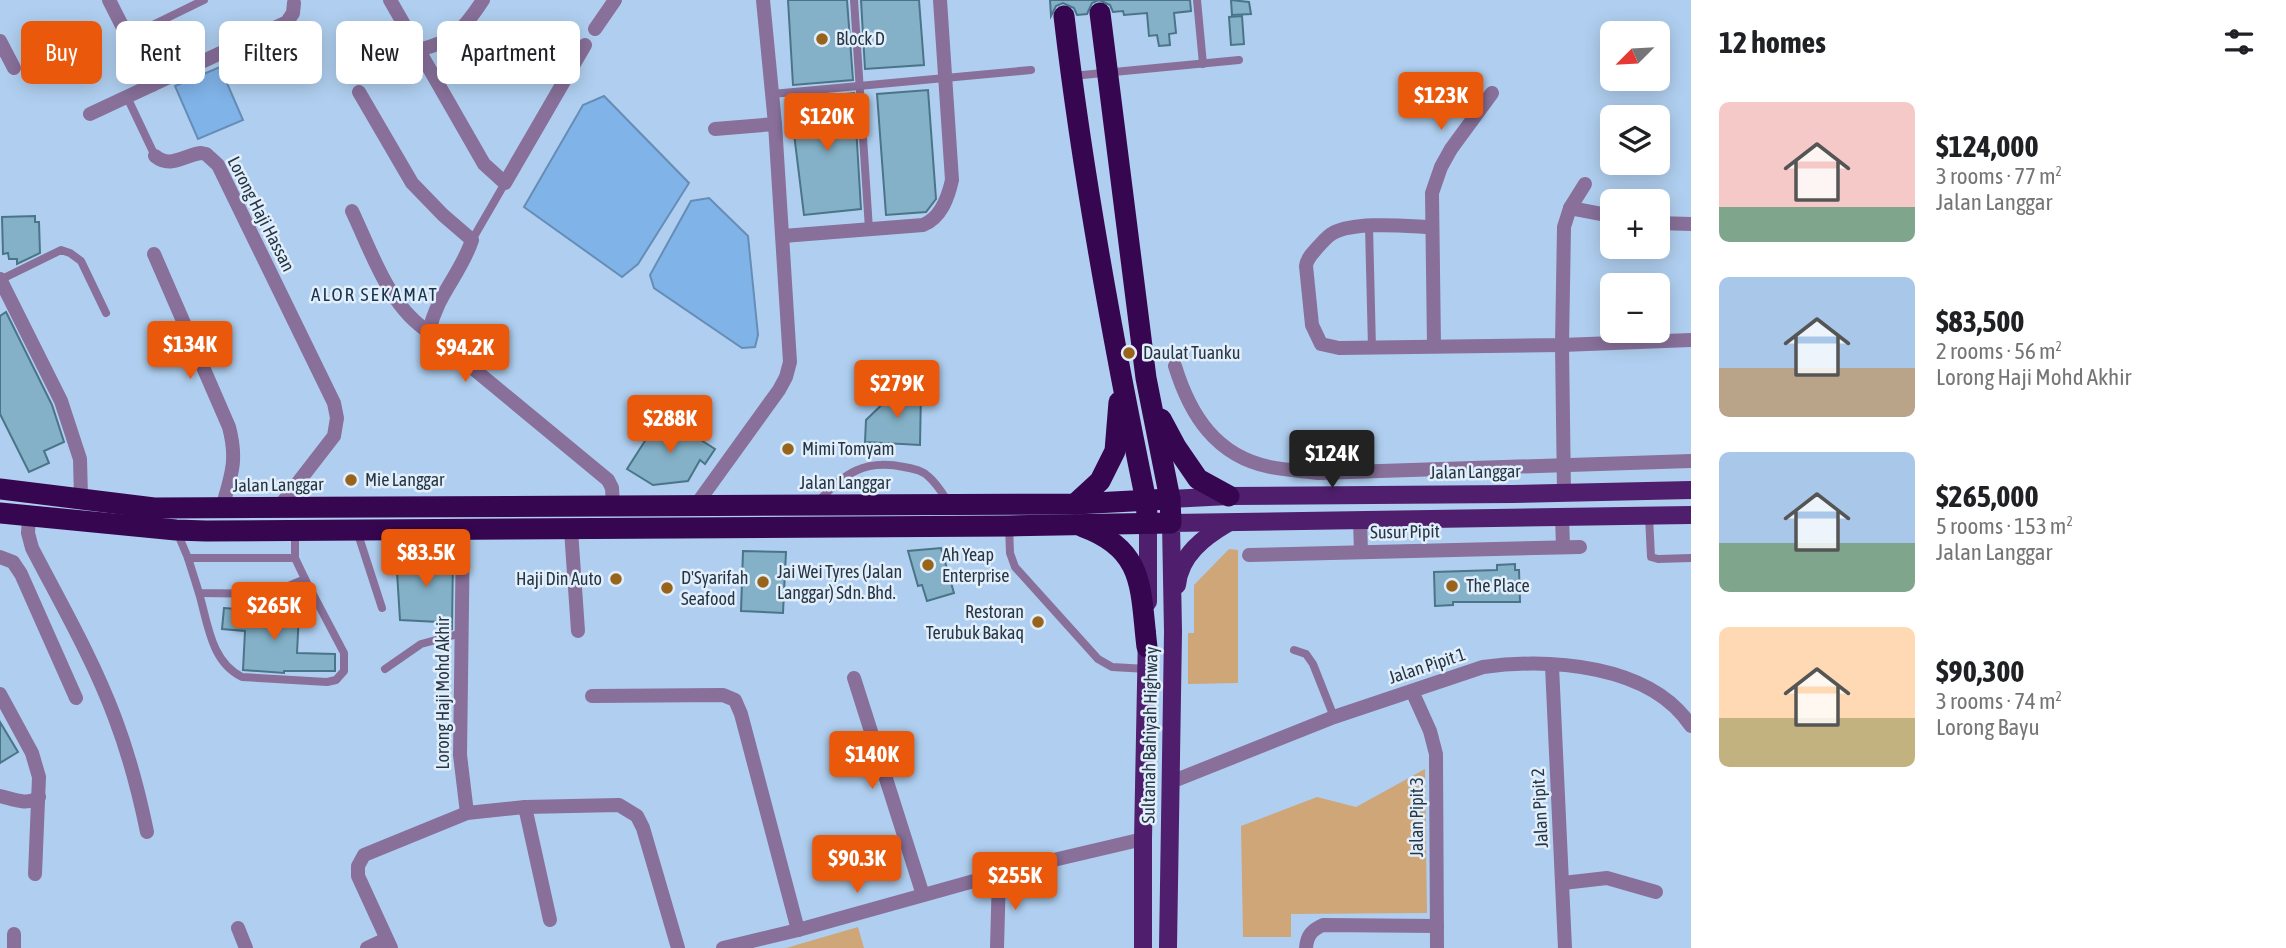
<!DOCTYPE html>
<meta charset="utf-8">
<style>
:root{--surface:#fff;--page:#f2f2f2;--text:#202124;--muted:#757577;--accent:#ea580c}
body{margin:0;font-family:"Asap Condensed",sans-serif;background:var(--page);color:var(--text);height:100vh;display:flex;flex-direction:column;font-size:26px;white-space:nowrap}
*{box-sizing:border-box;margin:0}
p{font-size:23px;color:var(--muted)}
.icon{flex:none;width:38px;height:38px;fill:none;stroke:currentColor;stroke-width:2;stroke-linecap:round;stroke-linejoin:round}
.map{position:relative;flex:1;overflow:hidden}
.drawer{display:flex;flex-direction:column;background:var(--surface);width:595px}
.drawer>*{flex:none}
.guide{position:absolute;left:21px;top:21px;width:665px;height:63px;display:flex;gap:14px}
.needle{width:46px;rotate:246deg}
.tools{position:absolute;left:1600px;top:21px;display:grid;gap:14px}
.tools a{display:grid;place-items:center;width:70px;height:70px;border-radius:10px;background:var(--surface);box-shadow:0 4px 18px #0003;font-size:35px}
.price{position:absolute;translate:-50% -60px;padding:0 16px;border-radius:7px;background:var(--accent);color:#fff;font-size:23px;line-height:46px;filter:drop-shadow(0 2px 4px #0008)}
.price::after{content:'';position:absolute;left:50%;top:42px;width:21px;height:16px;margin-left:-10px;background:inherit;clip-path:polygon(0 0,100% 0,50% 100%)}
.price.on{background:#222;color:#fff}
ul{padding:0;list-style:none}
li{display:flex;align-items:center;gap:21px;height:175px;padding:0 28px}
li span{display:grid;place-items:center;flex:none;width:196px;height:140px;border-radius:10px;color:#555}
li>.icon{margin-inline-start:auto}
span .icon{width:84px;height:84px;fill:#fffc;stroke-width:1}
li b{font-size:30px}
h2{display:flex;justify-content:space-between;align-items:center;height:84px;padding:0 28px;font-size:30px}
.tag{padding:0 24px;border-radius:10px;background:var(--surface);box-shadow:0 4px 18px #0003;font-size:24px;line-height:63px}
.tag.on{background:var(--accent);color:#fff}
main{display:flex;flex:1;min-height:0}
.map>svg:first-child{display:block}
.green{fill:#cfa677}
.water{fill:#80b3e8;stroke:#668db6;stroke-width:2}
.building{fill:#84b1c7;stroke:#4a7589;stroke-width:2}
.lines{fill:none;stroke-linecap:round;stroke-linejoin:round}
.lane{stroke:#88709a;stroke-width:8}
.street{stroke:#88709a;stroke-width:14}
.primary{stroke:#4f1f6d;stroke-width:18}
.highway{stroke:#370650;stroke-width:21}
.poi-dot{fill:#98631a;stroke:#e1eefc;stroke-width:2.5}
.labels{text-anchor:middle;stroke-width:5;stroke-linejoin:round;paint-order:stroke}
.poi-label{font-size:18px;fill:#283542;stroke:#e1eefc;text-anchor:start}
.street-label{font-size:18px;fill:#283542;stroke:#e1eefc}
.neighbourhood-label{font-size:19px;letter-spacing:2px;fill:#19334d;stroke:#e1eefc}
</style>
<main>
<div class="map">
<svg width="1691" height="948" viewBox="0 0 1691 948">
<rect width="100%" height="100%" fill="#b0cff0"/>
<g class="green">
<path d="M1229 549 1238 550V683L1188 684V633H1194V585Z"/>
<path d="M1425 769 1427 913 1291 914V937H1243L1241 826 1317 797 1356 807Z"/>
<path d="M858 927 864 948H786Z"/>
</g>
<g class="water">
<path d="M220 67 243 120 198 139 175 86Z"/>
<path d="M604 96 689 183 638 264 622 277 524 207 583 105Z"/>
<path d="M709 198 748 236 758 335 755 347 742 348 654 288 650 275 691 201Z"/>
</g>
<g class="building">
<path d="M788 0H847L853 80 793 85Z"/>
<path d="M861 0H919L924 65 865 69Z"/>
<path d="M1050 0H1099L1092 3 1087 14 1077 15 1074 8 1063 3 1056 6 1051 16Z"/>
<path d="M1099 0H1190L1191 11 1174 13 1176 33 1169 34 1170 45 1159 46 1157 35 1149 36 1147 13 1124 15 1123 11 1113 12 1110 5Z"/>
<path d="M1231 0 1249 2 1251 14 1232 15Z"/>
<path d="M1242 16 1244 44 1231 45 1229 17Z"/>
<path d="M928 90 936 199 926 212 886 215 877 94Z"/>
<path d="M854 93 861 209 804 215 790 101H794V99Z"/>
<path d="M35 216V222H39L40 253 17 264V259H9L8 253 3 254 2 217Z"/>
<path d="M6 312 52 405 64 442 44 451 49 463 29 472 0 414V316Z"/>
<path d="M898 389 921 391 920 445 865 442 866 420Z"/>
<path d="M666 418 715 449 705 464 700 460 688 481 653 485 627 469 652 430 657 433Z"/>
<path d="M941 548 954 593 927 601 922 585 918 586 908 551Z"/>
<path d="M743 551 786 552 783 613 741 611Z"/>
<path d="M453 555 452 629 440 630 439 622 400 620 396 556Z"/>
<path d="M1515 564V570H1519L1520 602H1453V605L1435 606 1434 572 1497 570V565Z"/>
<path d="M224 608 299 614 297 653 335 654V671H284V673L243 670 245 631 222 629Z"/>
<path d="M0 722 18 752 0 763Z"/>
</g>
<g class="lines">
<g class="lane">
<path d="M854 0 869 229"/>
<path d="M1197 0 1203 64"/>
<path d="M128 37 204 0"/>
<path d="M1072 76 1239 60"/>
<path d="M772 94 1031 70"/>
<path d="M127 97 155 156"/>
<path d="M1369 226 1372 348"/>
<path d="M472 240 505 183"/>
<path d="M0 280 61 250 70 253 81 261 106 313"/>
<path d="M819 501C844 473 865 459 904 467 914 469 922 470 929 477 937 484 943 494 949 503"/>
<path d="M1649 516 1651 557 1658 559 1691 558"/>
<path d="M1009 526 1010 553 1015 567 1098 659 1112 667 1147 669"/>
<path d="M357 531 382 608"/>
<path d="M177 532 188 558 199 593 270 594 305 579 295 558V532"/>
<path d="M188 558H295"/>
<path d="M199 593C208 624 211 662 242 677L327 682 336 680 344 671V653L305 579"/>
<path d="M1294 650 1306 654 1313 664 1334 717"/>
<path d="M385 669 421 644 462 633"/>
</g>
<g class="street">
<path d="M109 0 152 85"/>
<path d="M390 0 484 164 505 183 585 45"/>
<path d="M595 29 615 0"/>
<path d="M0 41 14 68"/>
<path d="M418 50C453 42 464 29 483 0"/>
<path d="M359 92 412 183 443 215 472 240C461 274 437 294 429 332L608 480 612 488 613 506"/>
<path d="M90 114 287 22 293 13 294 3"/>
<path d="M715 129 775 124"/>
<path d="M155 156C171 169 184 155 201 153L206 154 218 165 334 403 337 418 334 436 279 507"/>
<path d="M1570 208 1585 184"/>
<path d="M352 211C372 253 389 307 429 332"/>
<path d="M1657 223 1691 224"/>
<path d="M1431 227C1406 226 1355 221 1333 233 1327 236 1322 243 1317 248 1312 254 1307 258 1306 266L1312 325 1321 344 1339 348 1562 345 1691 340"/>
<path d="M783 236 923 225C941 218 948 198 952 180L940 0"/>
<path d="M154 254 229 427C238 461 231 476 222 508"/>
<path d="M0 279 61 401 80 459 81 498"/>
<path d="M1434 346 1432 193 1441 167 1451 149 1492 93"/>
<path d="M1175 366C1190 415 1216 456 1270 467 1286 470 1303 471 1319 473L1691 461"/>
<path d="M1564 493 1562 345 1564 227 1570 208 1612 216"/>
<path d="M696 505 779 390 786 377 790 362 775 124 763 0"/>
<path d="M1562 516 1563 547"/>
<path d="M29 517 28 533 32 548C61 604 93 659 115 718 129 755 139 793 147 832"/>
<path d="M1360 520 1361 552"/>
<path d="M463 530 460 755 467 813"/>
<path d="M571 530 578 631"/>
<path d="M1249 555 1580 547"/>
<path d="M0 557 13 562 21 574 76 698"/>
<path d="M1552 666 1565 948"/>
<path d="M854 678 923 895"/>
<path d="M1412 691 1430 731 1436 754 1437 948"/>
<path d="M0 694 32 753 39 777 35 874"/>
<path d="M592 696 723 695 735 700 741 714 798 930"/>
<path d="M1171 782 1334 717 1483 667C1550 658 1650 664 1691 726"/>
<path d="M0 796C13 799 27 806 39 797"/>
<path d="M525 807 550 920"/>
<path d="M1563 883 1607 878 1656 892"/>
<path d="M238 928 246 948"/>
<path d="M14 934V948"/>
<path d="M367 948 386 939"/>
<path d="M391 948 358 876V866L364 855 467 813 525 807 619 805 637 816 643 828 678 948"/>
<path d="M723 948 798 930 1028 866 1143 839"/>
<path d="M997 948 999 874"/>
<path d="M1306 948C1307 935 1312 930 1323 925L1437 926"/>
</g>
<g class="primary">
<path d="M1170 499 1229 496 1512 494 1691 490"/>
<path d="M1148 524V602"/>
<path d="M1177 585C1180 555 1204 537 1228 523"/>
<path d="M1143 948V839L1147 633"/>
<path d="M1168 948 1173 632 1171 523 1691 515"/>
</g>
<g class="highway">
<path d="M1064 16C1083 179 1113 341 1146 501L1147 515"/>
<path d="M1161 419 1176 447 1198 479 1229 496"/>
<path d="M0 489 154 508 1075 504 1170 499"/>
<path d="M1075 504 1100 481 1115 451 1119 402"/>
<path d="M0 513 176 530 206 531 1009 526 1171 523 1170 499 1146 378 1100 13"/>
<path d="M1083 527C1146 550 1140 590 1147 647"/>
</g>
</g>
<g class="poi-dot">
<circle cx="822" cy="39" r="7"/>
<circle cx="1129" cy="353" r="7"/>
<circle cx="788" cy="449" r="7"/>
<circle cx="351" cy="480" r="7"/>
<circle cx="928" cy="565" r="7"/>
<circle cx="616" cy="579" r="7"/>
<circle cx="763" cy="582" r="7"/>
<circle cx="1452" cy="586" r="7"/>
<circle cx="667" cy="588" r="7"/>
<circle cx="1038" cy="622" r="7"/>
</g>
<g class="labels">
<g class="poi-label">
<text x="836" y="45">Block D</text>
<text x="1143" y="359">Daulat Tuanku</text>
<text x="802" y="455">Mimi Tomyam</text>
<text x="365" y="486">Mie Langgar</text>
<text x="942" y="561">Ah Yeap<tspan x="942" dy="21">Enterprise</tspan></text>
<text x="777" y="578">Jai Wei Tyres (Jalan<tspan x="777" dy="21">Langgar) Sdn. Bhd.</tspan></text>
<text x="681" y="584">D'Syarifah<tspan x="681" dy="21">Seafood</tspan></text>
<text x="602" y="585" text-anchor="end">Haji Din Auto</text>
<text x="1466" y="592">The Place</text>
<text x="1024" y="618" text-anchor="end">Restoran<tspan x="1024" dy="21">Terubuk Bakaq</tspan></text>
</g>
<g class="street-label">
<text transform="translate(261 214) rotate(63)" y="6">Lorong Haji Hassan</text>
<text transform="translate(1475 472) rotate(-1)" y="6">Jalan Langgar</text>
<text x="845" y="489">Jalan Langgar</text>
<text transform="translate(278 485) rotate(-1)" y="6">Jalan Langgar</text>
<text transform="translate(1405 532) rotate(-1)" y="6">Susur Pipit</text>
<text transform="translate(1427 666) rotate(-18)" y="6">Jalan Pipit 1</text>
<text transform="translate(443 693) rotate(-90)" y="6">Lorong Haji Mohd Akhir</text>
<text transform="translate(1150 735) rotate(-89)" y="6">Sultanah Bahiyah Highway</text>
<text transform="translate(1540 808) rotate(-93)" y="6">Jalan Pipit 2</text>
<text transform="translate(1417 817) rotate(-90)" y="6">Jalan Pipit 3</text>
</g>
<g class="neighbourhood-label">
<text x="375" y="301">ALOR SEKAMAT</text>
</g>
</g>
</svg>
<div class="tools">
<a><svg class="needle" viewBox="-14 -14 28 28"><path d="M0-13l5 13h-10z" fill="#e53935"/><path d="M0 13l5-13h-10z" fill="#757577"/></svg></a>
<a><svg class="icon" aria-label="layers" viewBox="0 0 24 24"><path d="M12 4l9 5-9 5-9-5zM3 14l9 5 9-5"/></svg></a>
<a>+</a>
<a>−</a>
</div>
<b class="price" style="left:1441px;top:132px">$123K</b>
<b class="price" style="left:827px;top:153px">$120K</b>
<b class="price" style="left:190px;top:381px">$134K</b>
<b class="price" style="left:465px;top:384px">$94.2K</b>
<b class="price" style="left:897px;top:420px">$279K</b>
<b class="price" style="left:670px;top:455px">$288K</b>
<b class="price on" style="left:1332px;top:490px">$124K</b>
<b class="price" style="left:426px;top:589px">$83.5K</b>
<b class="price" style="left:274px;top:642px">$265K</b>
<b class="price" style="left:872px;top:791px">$140K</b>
<b class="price" style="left:857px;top:895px">$90.3K</b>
<b class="price" style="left:1015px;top:912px">$255K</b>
<div class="guide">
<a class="tag on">Buy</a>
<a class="tag">Rent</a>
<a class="tag">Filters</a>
<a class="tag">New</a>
<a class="tag">Apartment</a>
</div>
</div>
<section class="drawer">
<h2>12 homes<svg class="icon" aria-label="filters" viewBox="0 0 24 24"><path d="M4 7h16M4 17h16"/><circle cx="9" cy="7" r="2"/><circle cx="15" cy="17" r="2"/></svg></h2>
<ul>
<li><span style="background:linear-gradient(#f6c9c9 75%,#7fa58c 0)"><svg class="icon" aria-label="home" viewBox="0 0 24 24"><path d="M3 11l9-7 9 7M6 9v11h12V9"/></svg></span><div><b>$124,000</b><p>3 rooms · 77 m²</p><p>Jalan Langgar</p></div></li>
<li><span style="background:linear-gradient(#a9c7e8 65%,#b9a48a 0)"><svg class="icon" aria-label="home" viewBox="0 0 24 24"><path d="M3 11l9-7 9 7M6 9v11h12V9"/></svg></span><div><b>$83,500</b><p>2 rooms · 56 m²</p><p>Lorong Haji Mohd Akhir</p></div></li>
<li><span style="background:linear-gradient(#a9c7e8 65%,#7fa58c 0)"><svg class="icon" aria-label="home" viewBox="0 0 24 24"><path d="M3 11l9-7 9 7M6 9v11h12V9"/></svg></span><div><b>$265,000</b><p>5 rooms · 153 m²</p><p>Jalan Langgar</p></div></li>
<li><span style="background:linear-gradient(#ffd9b3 65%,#c2b280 0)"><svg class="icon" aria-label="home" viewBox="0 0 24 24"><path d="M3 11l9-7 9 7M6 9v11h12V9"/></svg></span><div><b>$90,300</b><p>3 rooms · 74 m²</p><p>Lorong Bayu</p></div></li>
</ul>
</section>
</main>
